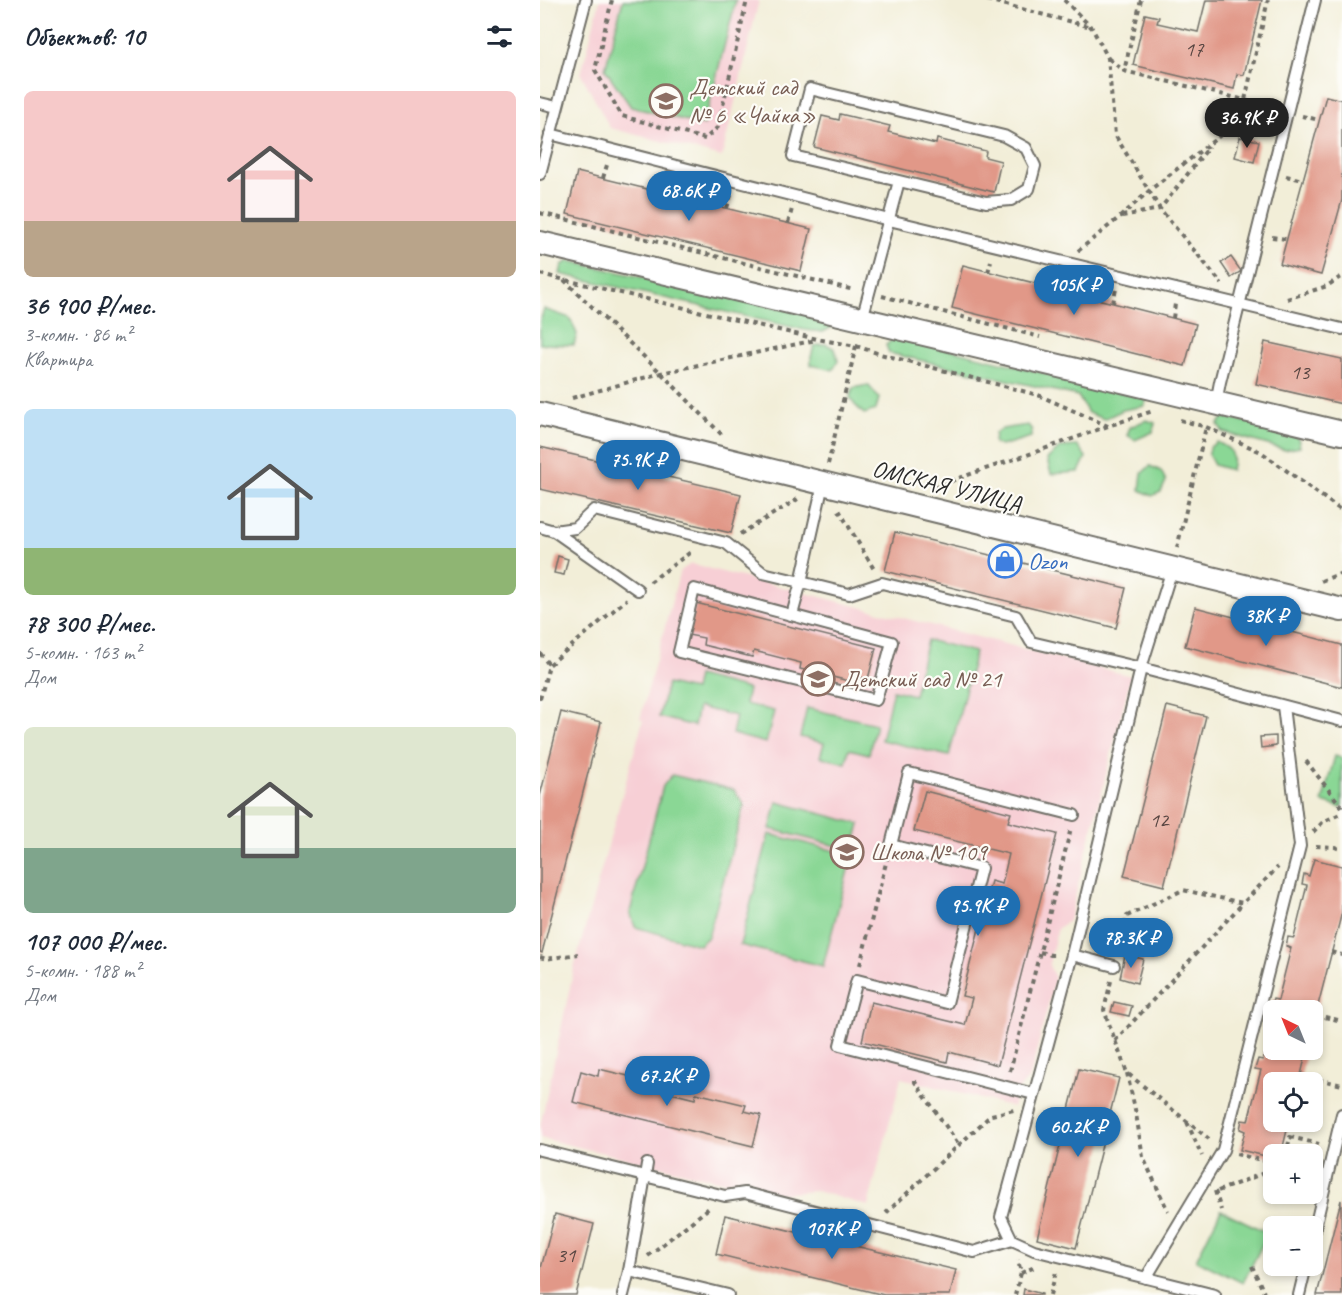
<!DOCTYPE html>
<html lang="ru">
<meta charset="utf-8">
<style>
:root{--surface:#fff;--page:#f6f6f7;--text:#1f2937;--muted:#747a83;--accent:#1f6fb2}
body{margin:0;font-family:Caveat,sans-serif;background:var(--page);color:var(--text);height:100vh;display:flex;flex-direction:column;font-size:22px;white-space:nowrap}
*{box-sizing:border-box;margin:0}
p{font-size:20px;color:var(--muted)}
.icon{flex:none;width:33px;height:33px;fill:none;stroke:currentColor;stroke-width:2;stroke-linecap:round;stroke-linejoin:round}
.map{position:relative;flex:1;overflow:hidden}
.side{display:flex;flex-direction:column;background:var(--surface);width:540px}
.side>*{flex:none}
.needle{width:39px;rotate:317deg}
.tools{position:absolute;left:723px;top:1000px;display:grid;gap:12px}
.tools a{display:grid;place-items:center;width:60px;height:60px;border-radius:9px;background:var(--surface);box-shadow:0 3px 9px #0003;font-size:30px}
.price{position:absolute;translate:-50% -51px;padding:0 14px;border-radius:21px;background:var(--accent);color:#fff;font-size:20px;line-height:39px;filter:drop-shadow(0 2px 3px #0008)}
.price::after{content:'';position:absolute;left:50%;top:36px;width:18px;height:14px;margin-left:-9px;background:inherit;clip-path:polygon(0 0,100% 0,50% 100%)}
.price.selected{background:#222;color:#fff}
ul{padding:0;list-style:none}
li{display:grid;align-content:center;gap:12px;height:318px;padding:0 24px}
li span{display:grid;place-items:center;height:186px;border-radius:9px;color:#555}
li>.icon{margin-inline-start:auto}
span .icon{width:108px;height:108px;fill:#fffc;stroke-width:1}
li b{font-size:26px}
h2{display:flex;justify-content:space-between;align-items:center;height:72px;padding:0 24px;font-size:26px}
main{display:flex;flex:1;min-height:0}
.map>svg:first-child{display:block}
.built{fill:#f7cfd5}
.green{fill:#8ad795;stroke:#5a8160;stroke-width:1.5}
.building{fill:#e19888}
.lines{fill:none;stroke-linecap:round;stroke-linejoin:round}
.service-casing{stroke:#716f68;stroke-width:14}
.minor-casing{stroke:#716f68;stroke-width:26}
.path{stroke:#716f68;stroke-width:4;stroke-dasharray:4.5 4.5;stroke-linecap:butt}
.service{stroke:#fff;stroke-width:10}
.minor{stroke:#fff;stroke-width:22}
.labels{text-anchor:middle;stroke-width:4.5;stroke-linejoin:round;paint-order:stroke}
.number-label{font-size:21px;fill:#584642}
.education-label{font-size:24px;fill:#785e54;stroke:#fdfcf7;text-anchor:start}
.street-label{font-size:24px;fill:#2b2b2b;stroke:#fdfcf7}
.shop-label{font-size:24px;fill:#366cbe;stroke:#fdfcf7;text-anchor:start}
</style>
<main>
<section class="side">
<h2>Объектов: 10<svg class="icon" aria-label="filters" viewBox="0 0 24 24"><path d="M4 7h16M4 17h16"/><circle cx="9" cy="7" r="2"/><circle cx="15" cy="17" r="2"/></svg></h2>
<ul>
<li><span style="background:linear-gradient(#f6c9c9 70%,#b9a48a 0)"><svg class="icon" aria-label="home" viewBox="0 0 24 24"><path d="M3 11l9-7 9 7M6 9v11h12V9"/></svg></span><div><b>36 900 ₽/мес.</b><p>3-комн. · 86 m²</p><p>Квартира</p></div></li>
<li><span style="background:linear-gradient(#bfe0f5 75%,#8fb573 0)"><svg class="icon" aria-label="home" viewBox="0 0 24 24"><path d="M3 11l9-7 9 7M6 9v11h12V9"/></svg></span><div><b>78 300 ₽/мес.</b><p>5-комн. · 163 m²</p><p>Дом</p></div></li>
<li><span style="background:linear-gradient(#dfe7d0 65%,#7fa58c 0)"><svg class="icon" aria-label="home" viewBox="0 0 24 24"><path d="M3 11l9-7 9 7M6 9v11h12V9"/></svg></span><div><b>107 000 ₽/мес.</b><p>5-комн. · 188 m²</p><p>Дом</p></div></li>
</ul>
</section>
<div class="map">
<svg width="802" height="1295" viewBox="0 0 802 1295">
<rect width="100%" height="100%" fill="#fdfcf7"/>
<filter id="ink" filterUnits="userSpaceOnUse"><feTurbulence type="fractalNoise" baseFrequency=".0167" numOctaves="2"/><feDisplacementMap in="SourceGraphic" scale="12" xChannelSelector="R" yChannelSelector="G"/><feConvolveMatrix kernelMatrix="1 2 1 2 8 2 1 2 1" color-interpolation-filters="sRGB"/></filter>
<filter id="wash" filterUnits="userSpaceOnUse"><feTurbulence type="fractalNoise" baseFrequency=".008" numOctaves="4" result="noise"/><feDisplacementMap in="SourceGraphic" scale="24" xChannelSelector="R" yChannelSelector="G"/><feGaussianBlur stdDeviation="1.35" result="paint"/><feColorMatrix in="noise" values="0 0 0 0 0 0 0 0 0 0 0 0 0 0 0 0 0 1.4 0 .05"/><feComposite in="paint" operator="in"/></filter>
<g filter="url(#wash)">
<rect width="100%" height="100%" fill="#f2eed8"/>
<g class="built">
<path d="M60 0H219L182 157 70 128 41 74Z"/>
<path d="M151 564 591 676 529 921 518 928 511 955 509 965 515 978 490 1077 478 1090 473 1107 361 1078 328 1206 276 1191 236 1194 0 1138V1127L34 968 103 720 100 719 140 571Z"/>
</g>
<g class="green">
<path d="M83 0H196L164 125 91 107 65 69Z"/>
<path d="M29 261 290 319 292 327 283 332 265 330 20 274 22 265Z"/>
<path d="M4 309 30 318 37 334 34 345 0 344V322Z"/>
<path d="M357 336 607 399 604 406 583 410 564 419 548 413 538 396 349 353 346 345Z"/>
<path d="M286 344 295 349 298 361 293 370 271 365V357L274 346Z"/>
<path d="M328 385 339 398 336 410 324 414 314 404 310 397 313 388Z"/>
<path d="M684 417 740 429 758 438 760 447 745 450 683 432 678 424Z"/>
<path d="M606 420 615 423 613 432 595 440 587 435 590 427Z"/>
<path d="M488 425 492 430 491 437 461 446 454 443 455 433 462 429Z"/>
<path d="M677 442C693 450 695 452 691 470L674 465 668 454 670 447Z"/>
<path d="M538 446 546 457 539 472 511 474 507 459 521 447Z"/>
<path d="M610 466 621 471 626 481 621 492 612 496 600 490 602 473Z"/>
<path d="M387 640 435 652 409 756 341 740 353 690 374 695Z"/>
<path d="M157 676 208 689 205 704 234 711 226 743 192 734 196 716 158 707 154 726 119 717 127 684 154 690Z"/>
<path d="M267 708 336 724 329 754 309 749 306 763 280 757 284 743 260 737Z"/>
<path d="M795 756 802 758V808L782 802Z"/>
<path d="M132 775 194 790 204 805 168 937 159 945 95 927 90 912 123 786Z"/>
<path d="M237 802 320 824 313 850 230 829Z"/>
<path d="M229 834 312 855 283 966 200 945Z"/>
<path d="M681 1210 728 1233 703 1283 656 1260Z"/>
</g>
<g id="blocks">
<g class="building">
<path d="M666 0H722L704 75 697 74 694 89 593 65 605 14 619 17 617 23 658 32Z"/>
<path d="M786 96 802 100V200L781 275 740 264Z"/>
<path d="M300 114 350 126 348 132 396 144 397 139 446 151 445 157 461 161 454 192 274 147 282 116 299 120Z"/>
<path d="M700 137 719 141 714 162 695 157Z"/>
<path d="M37 172 271 229 261 271 27 214Z"/>
<path d="M691 257 701 271 691 278 681 263Z"/>
<path d="M423 265 656 324 645 366 412 308Z"/>
<path d="M725 342 802 359V404L716 384Z"/>
<path d="M0 447 201 494 191 533 0 489Z"/>
<path d="M355 532 586 588 576 628 345 571Z"/>
<path d="M18 556 28 559 24 575 14 573Z"/>
<path d="M156 603 336 648 328 679 311 675 309 681 260 669 261 663 214 651 212 657 163 645 164 638 148 635Z"/>
<path d="M655 607 802 645V687L645 646Z"/>
<path d="M627 706 666 716 624 886 584 876Z"/>
<path d="M21 712 61 722 2 953 0 952V796Z"/>
<path d="M736 736V746L721 748 720 737Z"/>
<path d="M385 791 471 813 468 822 517 834 458 1065 409 1052 407 1062 322 1041 331 1002 425 1025 432 998 422 996 451 881 462 884 469 854 374 831Z"/>
<path d="M774 859 802 866V912L773 1025 772 1011H735L736 1010 730 1008 733 999 738 1000 751 948 746 946 748 937 754 938 767 885 762 884 764 874 769 876Z"/>
<path d="M593 922 611 926 608 936 590 932Z"/>
<path d="M585 955 603 959 597 983 580 978Z"/>
<path d="M574 1002 592 1006 589 1016 571 1012Z"/>
<path d="M733 1021 734 1050H767L759 1083H734V1122H749L741 1155H734V1158L700 1150 705 1131 700 1129 702 1120 708 1121 721 1070 715 1069 718 1059 723 1060Z"/>
<path d="M59 1069 109 1081 107 1087 155 1099 156 1093 206 1105 204 1111 221 1115 213 1146 33 1102 41 1071 58 1076Z"/>
<path d="M539 1069 579 1078 536 1248 497 1238Z"/>
<path d="M801 1200 802 1295H777L793 1232Z"/>
<path d="M15 1214 54 1224 36 1295H0V1272Z"/>
<path d="M185 1215 416 1270 410 1295H344L176 1254Z"/>
<path d="M484 1289 502 1294V1295H483Z"/>
</g>
</g>
</g>
<g filter="url(#ink)">
<use href="#blocks" fill-opacity="0" stroke="#716f68" stroke-width="1.5"/>
<g class="lines">
<g class="service-casing">
<g id="service">
<path d="M0 103 17 107"/>
<path d="M10 134 349 220 802 329"/>
<path d="M0 174 46 0"/>
<path d="M322 319 359 181 446 202 471 200 489 189 495 166 486 148 464 136 270 89 253 156 359 181"/>
<path d="M676 403 680 382 775 0"/>
<path d="M0 527 14 531 35 528 54 510 186 543 223 573 261 582 283 484"/>
<path d="M14 531 98 590"/>
<path d="M632 569 601 668 532 955 461 1217 472 1240 494 1250 675 1295"/>
<path d="M154 589 352 642 336 700 139 652Z"/>
<path d="M252 615 261 582 309 594 342 583 476 616 491 642 601 668 802 721"/>
<path d="M532 955 574 966"/>
<path d="M494 1094 300 1045 317 980 407 1003 441 868 351 845 369 773 534 815"/>
<path d="M0 1150 185 1196 205 1193 434 1252 472 1240"/>
<path d="M772 1240 802 1114"/>
<path d="M89 1271 188 1295"/>
<path d="M606 1278 683 1150 760 846 743 706"/>
<path d="M83 1295 89 1271 107 1164"/>
<path d="M759 1295 766 1266"/>
</g>
</g>
<g class="minor-casing">
<g id="minor">
<path d="M0 243 802 433"/>
<path d="M0 414 802 610"/>
</g>
</g>
<g class="path">
<path d="M72 0 55 70 82 116 165 139 178 127 207 0"/>
<path d="M447 0 551 27"/>
<path d="M524 0 552 28 568 58 575 135 620 209 682 284"/>
<path d="M601 0 584 71 705 100 728 0"/>
<path d="M569 59 584 71"/>
<path d="M705 100 726 109"/>
<path d="M762 116 779 120"/>
<path d="M746 176 763 180"/>
<path d="M63 178 67 165"/>
<path d="M126 194 129 180"/>
<path d="M187 208 191 195"/>
<path d="M0 213 314 290"/>
<path d="M582 216 620 209 669 147"/>
<path d="M248 223 252 209"/>
<path d="M732 237 746 239"/>
<path d="M538 251 581 216 610 190 695 124 727 109H731"/>
<path d="M448 272 451 261"/>
<path d="M0 274 277 339 316 346 340 354 498 395 568 426"/>
<path d="M24 280 121 373 183 436"/>
<path d="M511 288 514 274"/>
<path d="M342 296 500 337"/>
<path d="M747 299 787 286 802 276"/>
<path d="M573 303 576 289"/>
<path d="M633 318 635 304"/>
<path d="M32 398 121 373 276 340"/>
<path d="M640 420 666 427 721 452 802 511"/>
<path d="M288 464 316 346"/>
<path d="M394 488C422 476 452 467 481 457 525 442 569 425 613 411"/>
<path d="M299 510 335 571"/>
<path d="M200 534 258 499"/>
<path d="M637 548 666 427"/>
<path d="M781 581 802 573"/>
<path d="M110 582 152 551"/>
<path d="M0 653 9 665"/>
<path d="M0 699 9 665 87 599"/>
<path d="M766 761 802 807"/>
<path d="M773 832 783 822 802 813"/>
<path d="M776 846 795 847 802 850"/>
<path d="M578 951 587 916 643 890 703 903 738 867"/>
<path d="M500 952 511 955H517"/>
<path d="M791 952 802 955"/>
<path d="M0 957 6 959 38 954"/>
<path d="M320 965 347 859"/>
<path d="M571 981 564 1010 587 1073 669 1139"/>
<path d="M776 1015 802 1021"/>
<path d="M575 1041 702 904"/>
<path d="M470 1071 531 828"/>
<path d="M587 1073 596 1114 603 1157 628 1211"/>
<path d="M761 1075 802 1085"/>
<path d="M375 1080V1082L419 1145"/>
<path d="M647 1122 662 1156"/>
<path d="M696 1154 734 1163"/>
<path d="M746 1155 750 1137 779 1144"/>
<path d="M675 1191 681 1210"/>
<path d="M678 1191 734 1169"/>
<path d="M346 1213 451 1115 474 1110"/>
<path d="M108 1256 169 1208"/>
<path d="M712 1266 725 1295"/>
<path d="M481 1273 497 1266"/>
<path d="M475 1295 481 1273 478 1260"/>
<path d="M510 1295 516 1272"/>
</g>
<use href="#service" class="service"/>
<use href="#minor" class="minor"/>
</g>
</g>
<defs>
<g id="school-ring" transform="scale(1.725)"><circle r="9.5" fill="#fdfcf7" stroke="#8d6e63" stroke-width="1.5"/><path d="M0-5L7-2L0 1L-7-2ZM-4 1L0 2.5L4 1V4Q0 6-4 4Z" fill="#8d6e63"/></g>
<g id="shop-ring" transform="scale(1.725)"><circle r="9.5" fill="#fdfcf7" stroke="#3f7fe0" stroke-width="1.5"/><path d="M-5-2.5h2.3a2.7 3.5 0 0 1 5.4 0H5L5.5 6h-11ZM-1.5-2.5h3a1.5 2.3 0 0 0-3 0Z" fill="#3f7fe0"/></g>
</defs>
<g fill-rule="evenodd">
<use href="#school-ring" x="126" y="101"/>
<use href="#shop-ring" x="465" y="561"/>
<use href="#school-ring" x="278" y="679"/>
<use href="#school-ring" x="307" y="852"/>
</g>
<g class="labels">
<g class="number-label">
<text x="654" y="56">17</text>
<text x="760" y="379">13</text>
<text x="619" y="827">12</text>
<text x="26" y="1262">31</text>
</g>
<g class="education-label">
<text x="149" y="95">Детский сад<tspan x="149" dy="28">№ 6 «Чайка»</tspan></text>
<text x="301" y="687">Детский сад № 21</text>
<text x="330" y="860">Школа № 109</text>
</g>
<g class="street-label">
<text transform="translate(407 486) rotate(14)" y="8">ОМСКАЯ УЛИЦА</text>
</g>
<g class="shop-label">
<text x="488" y="569">Ozon</text>
</g>
</g>
</svg>
<div class="tools">
<a><svg class="needle" viewBox="-14 -14 28 28"><path d="M0-13l5 13h-10z" fill="#e53935"/><path d="M0 13l5-13h-10z" fill="#747a83"/></svg></a>
<a><svg class="icon" aria-label="locate" viewBox="0 0 24 24"><circle cx="12" cy="12" r="6"/><path d="M12 2v4M12 18v4M2 12h4M18 12h4"/></svg></a>
<a>+</a>
<a>−</a>
</div>
<b class="price selected" style="left:707px;top:149px">36.9K ₽</b>
<b class="price" style="left:149px;top:222px">68.6K ₽</b>
<b class="price" style="left:534px;top:316px">105K ₽</b>
<b class="price" style="left:98px;top:491px">75.9K ₽</b>
<b class="price" style="left:726px;top:647px">38K ₽</b>
<b class="price" style="left:438px;top:937px">95.9K ₽</b>
<b class="price" style="left:591px;top:969px">78.3K ₽</b>
<b class="price" style="left:127px;top:1107px">67.2K ₽</b>
<b class="price" style="left:538px;top:1158px">60.2K ₽</b>
<b class="price" style="left:292px;top:1260px">107K ₽</b>
</div>
</main>
